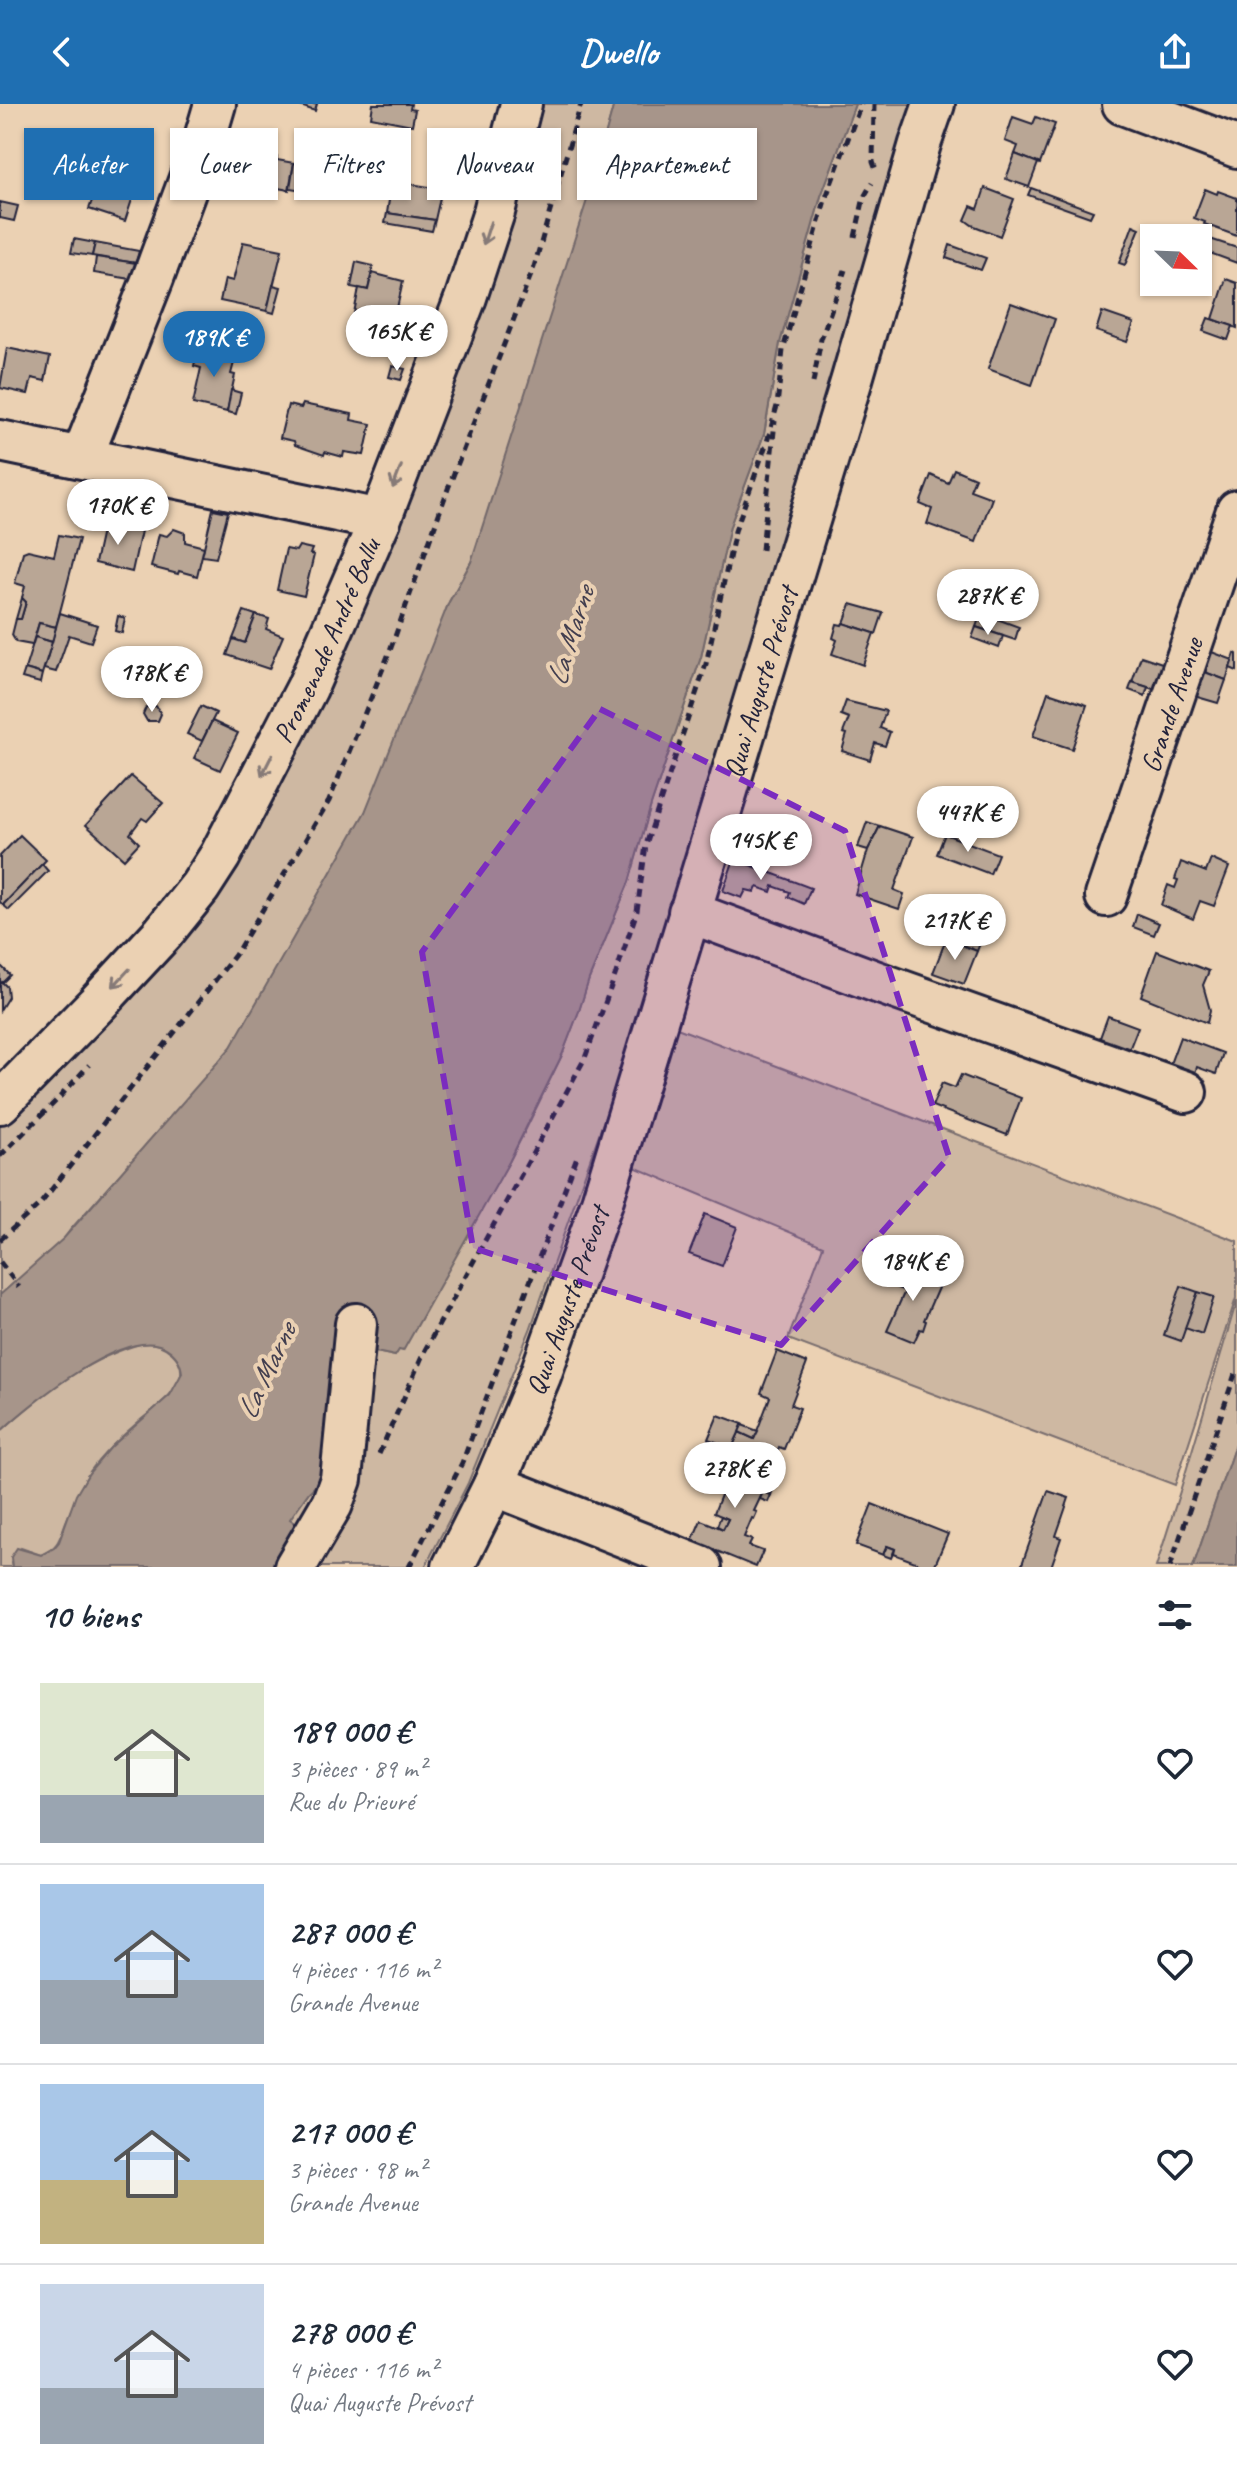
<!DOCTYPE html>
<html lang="fr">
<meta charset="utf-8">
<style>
:root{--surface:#fff;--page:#f2f2f3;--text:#1f2937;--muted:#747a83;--line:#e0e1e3;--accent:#1f6fb2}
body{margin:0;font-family:Caveat,sans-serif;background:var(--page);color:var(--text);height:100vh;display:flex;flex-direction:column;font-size:30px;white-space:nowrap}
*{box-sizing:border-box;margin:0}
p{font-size:26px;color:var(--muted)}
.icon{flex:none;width:44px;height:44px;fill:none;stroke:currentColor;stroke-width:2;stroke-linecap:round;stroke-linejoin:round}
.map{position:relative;height:1463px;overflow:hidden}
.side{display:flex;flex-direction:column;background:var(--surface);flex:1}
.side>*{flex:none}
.top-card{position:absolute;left:24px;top:24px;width:800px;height:72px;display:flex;gap:16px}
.needle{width:52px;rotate:113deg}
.controls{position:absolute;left:1140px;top:120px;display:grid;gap:16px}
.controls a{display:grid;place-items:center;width:72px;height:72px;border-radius:0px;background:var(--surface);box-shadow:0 2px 6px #0004;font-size:40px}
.price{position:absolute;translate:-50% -68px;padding:0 18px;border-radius:28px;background:#fff;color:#222;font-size:26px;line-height:52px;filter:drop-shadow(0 2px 4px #0008)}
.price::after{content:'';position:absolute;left:50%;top:48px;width:24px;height:18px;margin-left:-12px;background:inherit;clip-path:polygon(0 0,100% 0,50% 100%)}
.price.active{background:var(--accent);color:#fff}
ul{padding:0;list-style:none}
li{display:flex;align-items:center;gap:24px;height:200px;padding:0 40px}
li+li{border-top:2px solid var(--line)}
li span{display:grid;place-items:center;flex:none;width:224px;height:160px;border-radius:0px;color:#555}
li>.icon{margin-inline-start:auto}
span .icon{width:96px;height:96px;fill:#fffc;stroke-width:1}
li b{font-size:34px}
h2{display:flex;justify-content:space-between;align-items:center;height:96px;padding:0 40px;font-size:34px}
.chip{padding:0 28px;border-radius:0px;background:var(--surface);box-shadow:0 2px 6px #0004;font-size:28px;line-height:72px}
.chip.active{background:var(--accent);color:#fff}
header{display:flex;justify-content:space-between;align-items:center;height:104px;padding:0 40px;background:var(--accent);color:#fff;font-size:36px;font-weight:600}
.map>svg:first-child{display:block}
.green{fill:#ceb8a2;stroke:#786d6e;stroke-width:2}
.water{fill:#a7958a;stroke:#72676a;stroke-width:2}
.building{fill:#b9a695;stroke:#22223b;stroke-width:2}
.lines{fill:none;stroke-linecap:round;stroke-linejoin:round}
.minor-casing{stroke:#22223b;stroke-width:46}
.path{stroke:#22223b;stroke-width:5;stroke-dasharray:8 6;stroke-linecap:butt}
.minor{stroke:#ebd1b3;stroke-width:40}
.oneway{stroke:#867a77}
.marked{fill:#7b2cbf;fill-opacity:0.2;stroke:#7b2cbf;stroke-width:6;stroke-dasharray:16 10;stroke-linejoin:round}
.labels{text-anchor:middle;stroke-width:8;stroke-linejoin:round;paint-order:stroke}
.street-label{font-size:28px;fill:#22223b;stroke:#ebd1b3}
.water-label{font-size:30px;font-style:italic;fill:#433f4f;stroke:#ebd1b3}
</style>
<header><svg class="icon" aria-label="back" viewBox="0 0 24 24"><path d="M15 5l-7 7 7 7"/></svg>Dwello<svg class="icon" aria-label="share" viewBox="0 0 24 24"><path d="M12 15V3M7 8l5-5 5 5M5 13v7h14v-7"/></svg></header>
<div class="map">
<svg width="1237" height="1463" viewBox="0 0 1237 1463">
<rect width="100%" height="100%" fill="#ebd1b3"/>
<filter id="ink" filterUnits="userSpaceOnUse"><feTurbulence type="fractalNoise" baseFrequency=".0125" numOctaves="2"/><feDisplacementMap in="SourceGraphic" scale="16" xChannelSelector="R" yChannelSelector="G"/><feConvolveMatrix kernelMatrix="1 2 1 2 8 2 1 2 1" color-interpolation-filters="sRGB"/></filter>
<g filter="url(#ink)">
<g class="green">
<path d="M535 0H614L589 91 591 102 513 382 449 498 445 508 450 510 295 874 71 1125 0 1222V1013L205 792Z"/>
<path d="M855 0H922L661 854 530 1226 468 1379 425 1463H279L289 1415 309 1388 327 1371 363 1249 376 1248 395 1252 509 1058 525 1027 562 951 579 907 589 875 629 778 651 701 701 553 730 422 764 330 780 239 821 92Z"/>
<path d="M677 924 1237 1137V1191L1175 1381 788 1235 823 1142 627 1060Z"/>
<path d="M1237 1196V1335L1193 1463H1156L1181 1384Z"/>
<path d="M144 1239C155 1239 164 1241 172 1249 201 1276 154 1304 136 1320 120 1334 102 1350 89 1369 81 1382 74 1399 68 1413 60 1431 61 1443 41 1451L21 1444 11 1458 12 1463H0V1328C41 1290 89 1253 144 1239Z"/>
</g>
<g class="water">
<path d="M614 0H855L821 92 780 239 764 330 730 422 701 553 651 701 629 778 589 875 579 907 562 951 509 1058 403 1247 399 1246 395 1252 376 1248 363 1249 327 1371 309 1388 290 1415 306 1427 279 1463H12L11 1453 17 1444 41 1451 54 1444 59 1438 76 1391 89 1369 111 1343 170 1291 182 1269C181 1258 176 1250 166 1244 127 1220 29 1301 0 1328V1191L64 1134 231 943 365 708 449 498 471 458 588 93Z"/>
<path d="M1237 1335V1463H1193Z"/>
</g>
<g class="building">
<path d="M301 0H317L315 7 300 2Z"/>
<path d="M373 0H411L410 5 415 6 412 21 371 13Z"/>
<path d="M1013 13 1033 20 1036 13 1055 20 1040 60 1015 50 1018 42 1005 37Z"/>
<path d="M444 45 463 48 462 60 442 57Z"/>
<path d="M251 47 277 53V56L294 59 289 86 228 75 233 49 250 52Z"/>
<path d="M1015 50 1038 59 1029 83 1006 75Z"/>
<path d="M119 56 142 65 125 117 89 105 102 68 113 72Z"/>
<path d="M294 59 314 63 309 87 290 84Z"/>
<path d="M392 77 442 85 435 116 387 109Z"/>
<path d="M985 84 1014 95 1000 132 972 121 965 116 971 102 978 105Z"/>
<path d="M1031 84 1093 107 1090 113 1028 91Z"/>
<path d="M1205 85 1217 90 1218 87 1237 94V132L1204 120 1205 118 1194 114Z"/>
<path d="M0 98 18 102 14 117 0 114Z"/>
<path d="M387 109 435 116 432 127 385 119Z"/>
<path d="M1133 121 1140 124 1125 161 1119 159Z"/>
<path d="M1204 133 1237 144V159L1199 145Z"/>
<path d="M74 135 95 139 92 152 71 149Z"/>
<path d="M243 138 282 146 267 207 220 197 225 175 233 177Z"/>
<path d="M95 139 139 147 136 159 92 152Z"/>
<path d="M950 141 986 154 981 166 946 154Z"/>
<path d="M96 153 143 160 136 176 94 169Z"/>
<path d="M356 158 373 162 368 186 351 183Z"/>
<path d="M372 169 403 177 388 245 356 238 360 216 353 214 359 184 368 186Z"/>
<path d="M1226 175 1237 179V224L1213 215Z"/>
<path d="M273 181 281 183 274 209 267 207Z"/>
<path d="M1011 199 1055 215 1032 281 988 265Z"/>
<path d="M1102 208 1134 219 1127 238 1096 227Z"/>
<path d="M1208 214 1233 222 1228 236 1203 227Z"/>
<path d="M198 243 236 251 231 270 235 271 227 308 193 300 201 264 194 262Z"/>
<path d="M7 244 50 253 45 277 32 274 28 290 0 284Z"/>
<path d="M392 262 405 265 401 276 389 273Z"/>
<path d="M231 286 241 289 236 310 227 308Z"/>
<path d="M303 300 352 310 351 316 371 320 364 351 344 348 343 353 325 348 324 351 295 341 294 337 280 334 288 301 301 304Z"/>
<path d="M954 365 975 374 970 386 992 394 976 438 927 420 932 405 920 400 931 371 948 379Z"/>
<path d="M93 379 106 383 100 407 87 404Z"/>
<path d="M213 405 228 408 216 454 202 452Z"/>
<path d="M104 418 141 427 132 468 95 459Z"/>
<path d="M174 425 185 429V438L204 443 197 472 179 467 178 470 151 463 159 430 167 432Z"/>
<path d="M59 431 79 435 56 523 39 519 32 541 16 538 12 531 16 515H21L26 498 22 494 25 482 15 479 23 448 28 446 54 452Z"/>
<path d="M299 442 312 445 310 450 314 451 304 492 277 486 286 445 296 447Z"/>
<path d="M22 494 26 498 21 515H16Z"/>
<path d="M851 500 883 509 876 530 844 519Z"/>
<path d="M244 507 256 511 245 539 233 535Z"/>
<path d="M60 509 97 521 91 538 69 531 56 568 44 565Z"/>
<path d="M981 509 1019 523 1015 536 976 523Z"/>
<path d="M256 511 269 515 266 525 283 532 269 565 227 551 233 535 245 539Z"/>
<path d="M118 512 125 514 122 529 115 527Z"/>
<path d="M39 519 56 523 52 538 35 533Z"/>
<path d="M843 519 874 529 863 561 832 550 837 536 833 534 837 520 842 521Z"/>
<path d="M976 523 1003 532 999 544 972 534Z"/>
<path d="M35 533 52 538 42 570 25 565Z"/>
<path d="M1209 547 1233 556 1226 576 1202 567Z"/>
<path d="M1235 549 1237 550V567L1230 564Z"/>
<path d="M1141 552 1168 561 1159 587 1132 578Z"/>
<path d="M25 565 42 570 40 579 22 574Z"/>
<path d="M1202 567 1226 576 1218 599 1194 592Z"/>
<path d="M1132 578 1148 583 1145 592 1129 586Z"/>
<path d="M1048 588 1087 601 1072 645 1033 632Z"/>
<path d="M846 597 886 607 880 624 890 628 885 642 875 639 870 656 842 647 847 630 843 629 849 614 841 611Z"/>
<path d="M156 602 161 610 158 617H147L143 610 146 603Z"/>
<path d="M201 602 216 609 202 637 187 630Z"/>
<path d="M212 617 238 629 220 666 194 654Z"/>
<path d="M131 672 163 699 147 717 142 714 130 730 139 739 124 755 86 721Z"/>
<path d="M867 718 880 722 868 746 858 743Z"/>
<path d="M880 722 913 733 894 786 904 790 899 805 855 790 868 746Z"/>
<path d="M945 730 998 750 990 770 937 750Z"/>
<path d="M20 731 46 756 3 801 0 798V752Z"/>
<path d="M734 755 811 784 804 800 788 793 790 788 773 782 771 788 757 783 755 788 746 786 742 794 723 787Z"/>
<path d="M1211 755 1229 763 1214 802 1200 797 1193 815 1161 801 1168 781 1175 784 1178 776 1175 775 1181 758 1206 768Z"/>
<path d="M42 760 48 767 9 806 3 801Z"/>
<path d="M960 798 984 807 988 799 995 802 977 847 946 835Z"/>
<path d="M1137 810 1159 819 1154 831 1133 823Z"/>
<path d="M946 835 977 847 964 880 933 869Z"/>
<path d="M1157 847 1209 867 1203 881 1210 906 1207 919 1141 892Z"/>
<path d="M0 861 10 871 0 881Z"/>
<path d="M2 878 7 883 8 893 0 906V881Z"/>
<path d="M1108 912 1138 923 1123 961 1094 950Z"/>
<path d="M1180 933 1223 949 1216 970 1197 963 1195 969 1170 960Z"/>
<path d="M961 971 1021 994 1007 1031 932 1002 942 979 955 984Z"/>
<path d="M705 1110 737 1123 722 1162 689 1150Z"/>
<path d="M905 1161 941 1177 924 1216 926 1217 923 1226 920 1225 914 1238 887 1227 905 1187 895 1183Z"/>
<path d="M1181 1182 1198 1188 1181 1237 1164 1231Z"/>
<path d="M1198 1188 1214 1193 1202 1230 1185 1224Z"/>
<path d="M777 1247 807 1259 791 1301 800 1304 784 1345 779 1343 773 1359 732 1344 739 1328 754 1335 770 1293 761 1289Z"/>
<path d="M718 1311 743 1320 732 1344 708 1335Z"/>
<path d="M742 1321 758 1327 754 1335 739 1328Z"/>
<path d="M714 1350 777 1375 771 1391 763 1388 754 1407 757 1408 754 1415 752 1414 744 1433 752 1436 749 1442 763 1447 756 1463 692 1437 701 1416 723 1425 728 1415 714 1409 723 1386 733 1389 735 1385 705 1372Z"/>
<path d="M1048 1387 1069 1394 1056 1432 1061 1434 1051 1463H1021Z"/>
<path d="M763 1388 771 1391 768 1398 760 1395Z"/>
<path d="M872 1400 948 1430 934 1463H916L918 1459 894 1450 895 1445 887 1442 883 1451 856 1441Z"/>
<path d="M721 1412 728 1415 723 1425 717 1422Z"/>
<path d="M887 1442 895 1445 891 1454 883 1451Z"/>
</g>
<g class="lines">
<g class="minor-casing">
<g id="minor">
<path d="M1123 0 1237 43"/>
<path d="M0 337 380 416"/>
<path d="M82 353 153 174 205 34 215 0"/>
<path id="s1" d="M1106 792 1237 407"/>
<path d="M689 808 877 878 1186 988"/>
<path id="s2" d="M0 999 96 901 163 829 200 783 220 752 307 584 380 416 466 193 494 108 521 0"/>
<path d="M494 1381 701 1463"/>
<path d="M295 1463 332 1400 341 1375 356 1220"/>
<path id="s3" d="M453 1463 494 1381 540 1272 602 1098 852 275 920 40 934 0"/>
</g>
</g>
<g class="path">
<path d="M874 0 873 58 876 66"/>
<path d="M855 133 864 93 872 79"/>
<path d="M813 279 821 235 845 166"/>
<path d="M762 446 775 317"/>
<path d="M0 1052 57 996 89 961"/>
<path d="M0 1136 41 1099 235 851 329 697 388 552 449 382 534 163 581 0"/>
<path d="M0 1158 19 1183"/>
<path d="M379 1350 425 1246 585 954 616 869 637 807 646 741 706 560 735 427 767 338 777 302 783 246 825 96 861 0"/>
<path d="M409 1463 462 1359 578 1050"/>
<path d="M1170 1463 1237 1264"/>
</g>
<use href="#minor" class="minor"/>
</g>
<defs><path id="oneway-shaft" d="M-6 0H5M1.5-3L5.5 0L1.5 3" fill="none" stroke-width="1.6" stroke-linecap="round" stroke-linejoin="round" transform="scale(2)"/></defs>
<g class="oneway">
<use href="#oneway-shaft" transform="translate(487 129) rotate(108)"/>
<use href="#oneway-shaft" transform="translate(397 373) rotate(111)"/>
<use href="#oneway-shaft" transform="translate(267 661) rotate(117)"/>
<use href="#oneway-shaft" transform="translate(121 874) rotate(133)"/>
</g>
</g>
<path class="marked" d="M600 605 845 727 949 1053 781 1241 473 1144 422 848Z"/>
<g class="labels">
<g class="street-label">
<text dy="10" stroke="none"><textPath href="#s2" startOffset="572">Promenade André Ballu</textPath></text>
<text dy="10" stroke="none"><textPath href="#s3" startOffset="938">Quai Auguste Prévost</textPath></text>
<text dy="10" stroke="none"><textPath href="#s1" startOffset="202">Grande Avenue</textPath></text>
<text dy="10" stroke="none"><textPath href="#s3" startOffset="290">Quai Auguste Prévost</textPath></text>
</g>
<g class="water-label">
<text transform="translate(570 532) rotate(-73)" y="10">La Marne</text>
<text transform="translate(266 1267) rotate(-65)" y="10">La Marne</text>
</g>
</g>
</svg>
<div class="controls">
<a><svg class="needle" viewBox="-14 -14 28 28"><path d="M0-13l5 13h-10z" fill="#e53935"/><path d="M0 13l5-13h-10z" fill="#747a83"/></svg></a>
</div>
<b class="price" style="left:397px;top:269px">165K €</b>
<b class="price active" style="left:214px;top:275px">189K €</b>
<b class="price" style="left:118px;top:443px">170K €</b>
<b class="price" style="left:988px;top:533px">287K €</b>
<b class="price" style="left:152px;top:610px">178K €</b>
<b class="price" style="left:968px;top:750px">447K €</b>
<b class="price" style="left:761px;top:778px">145K €</b>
<b class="price" style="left:955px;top:858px">217K €</b>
<b class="price" style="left:913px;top:1199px">184K €</b>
<b class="price" style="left:735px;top:1406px">278K €</b>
<div class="top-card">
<a class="chip active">Acheter</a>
<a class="chip">Louer</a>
<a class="chip">Filtres</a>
<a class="chip">Nouveau</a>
<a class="chip">Appartement</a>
</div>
</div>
<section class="side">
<h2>10 biens<svg class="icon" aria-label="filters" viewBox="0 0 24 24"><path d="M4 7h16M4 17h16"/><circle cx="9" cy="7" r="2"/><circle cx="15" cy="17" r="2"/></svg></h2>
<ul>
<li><span style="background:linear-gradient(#dfe7d0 70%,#9aa5b1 0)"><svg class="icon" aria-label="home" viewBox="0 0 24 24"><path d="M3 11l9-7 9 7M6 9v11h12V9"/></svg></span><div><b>189 000 €</b><p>3 pièces · 89 m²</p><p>Rue du Prieuré</p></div><svg class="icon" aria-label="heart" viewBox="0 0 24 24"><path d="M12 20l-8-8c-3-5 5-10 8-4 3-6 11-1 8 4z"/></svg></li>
<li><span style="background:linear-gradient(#a9c7e8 60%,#9aa5b1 0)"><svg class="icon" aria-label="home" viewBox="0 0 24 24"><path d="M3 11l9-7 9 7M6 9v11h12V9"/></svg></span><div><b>287 000 €</b><p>4 pièces · 116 m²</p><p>Grande Avenue</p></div><svg class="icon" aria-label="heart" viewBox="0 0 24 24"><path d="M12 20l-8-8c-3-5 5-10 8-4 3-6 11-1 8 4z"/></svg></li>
<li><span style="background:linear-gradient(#a9c7e8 60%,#c2b280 0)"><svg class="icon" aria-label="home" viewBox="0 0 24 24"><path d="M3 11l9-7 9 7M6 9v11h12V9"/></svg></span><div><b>217 000 €</b><p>3 pièces · 98 m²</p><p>Grande Avenue</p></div><svg class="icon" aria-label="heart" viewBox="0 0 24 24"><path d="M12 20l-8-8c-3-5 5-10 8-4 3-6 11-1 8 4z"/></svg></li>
<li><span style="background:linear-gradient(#c9d6e8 65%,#9aa5b1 0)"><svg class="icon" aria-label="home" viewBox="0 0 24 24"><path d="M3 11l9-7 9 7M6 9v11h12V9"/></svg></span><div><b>278 000 €</b><p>4 pièces · 116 m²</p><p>Quai Auguste Prévost</p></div><svg class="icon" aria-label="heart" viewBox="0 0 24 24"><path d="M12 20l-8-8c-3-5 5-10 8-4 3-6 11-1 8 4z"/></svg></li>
</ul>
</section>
